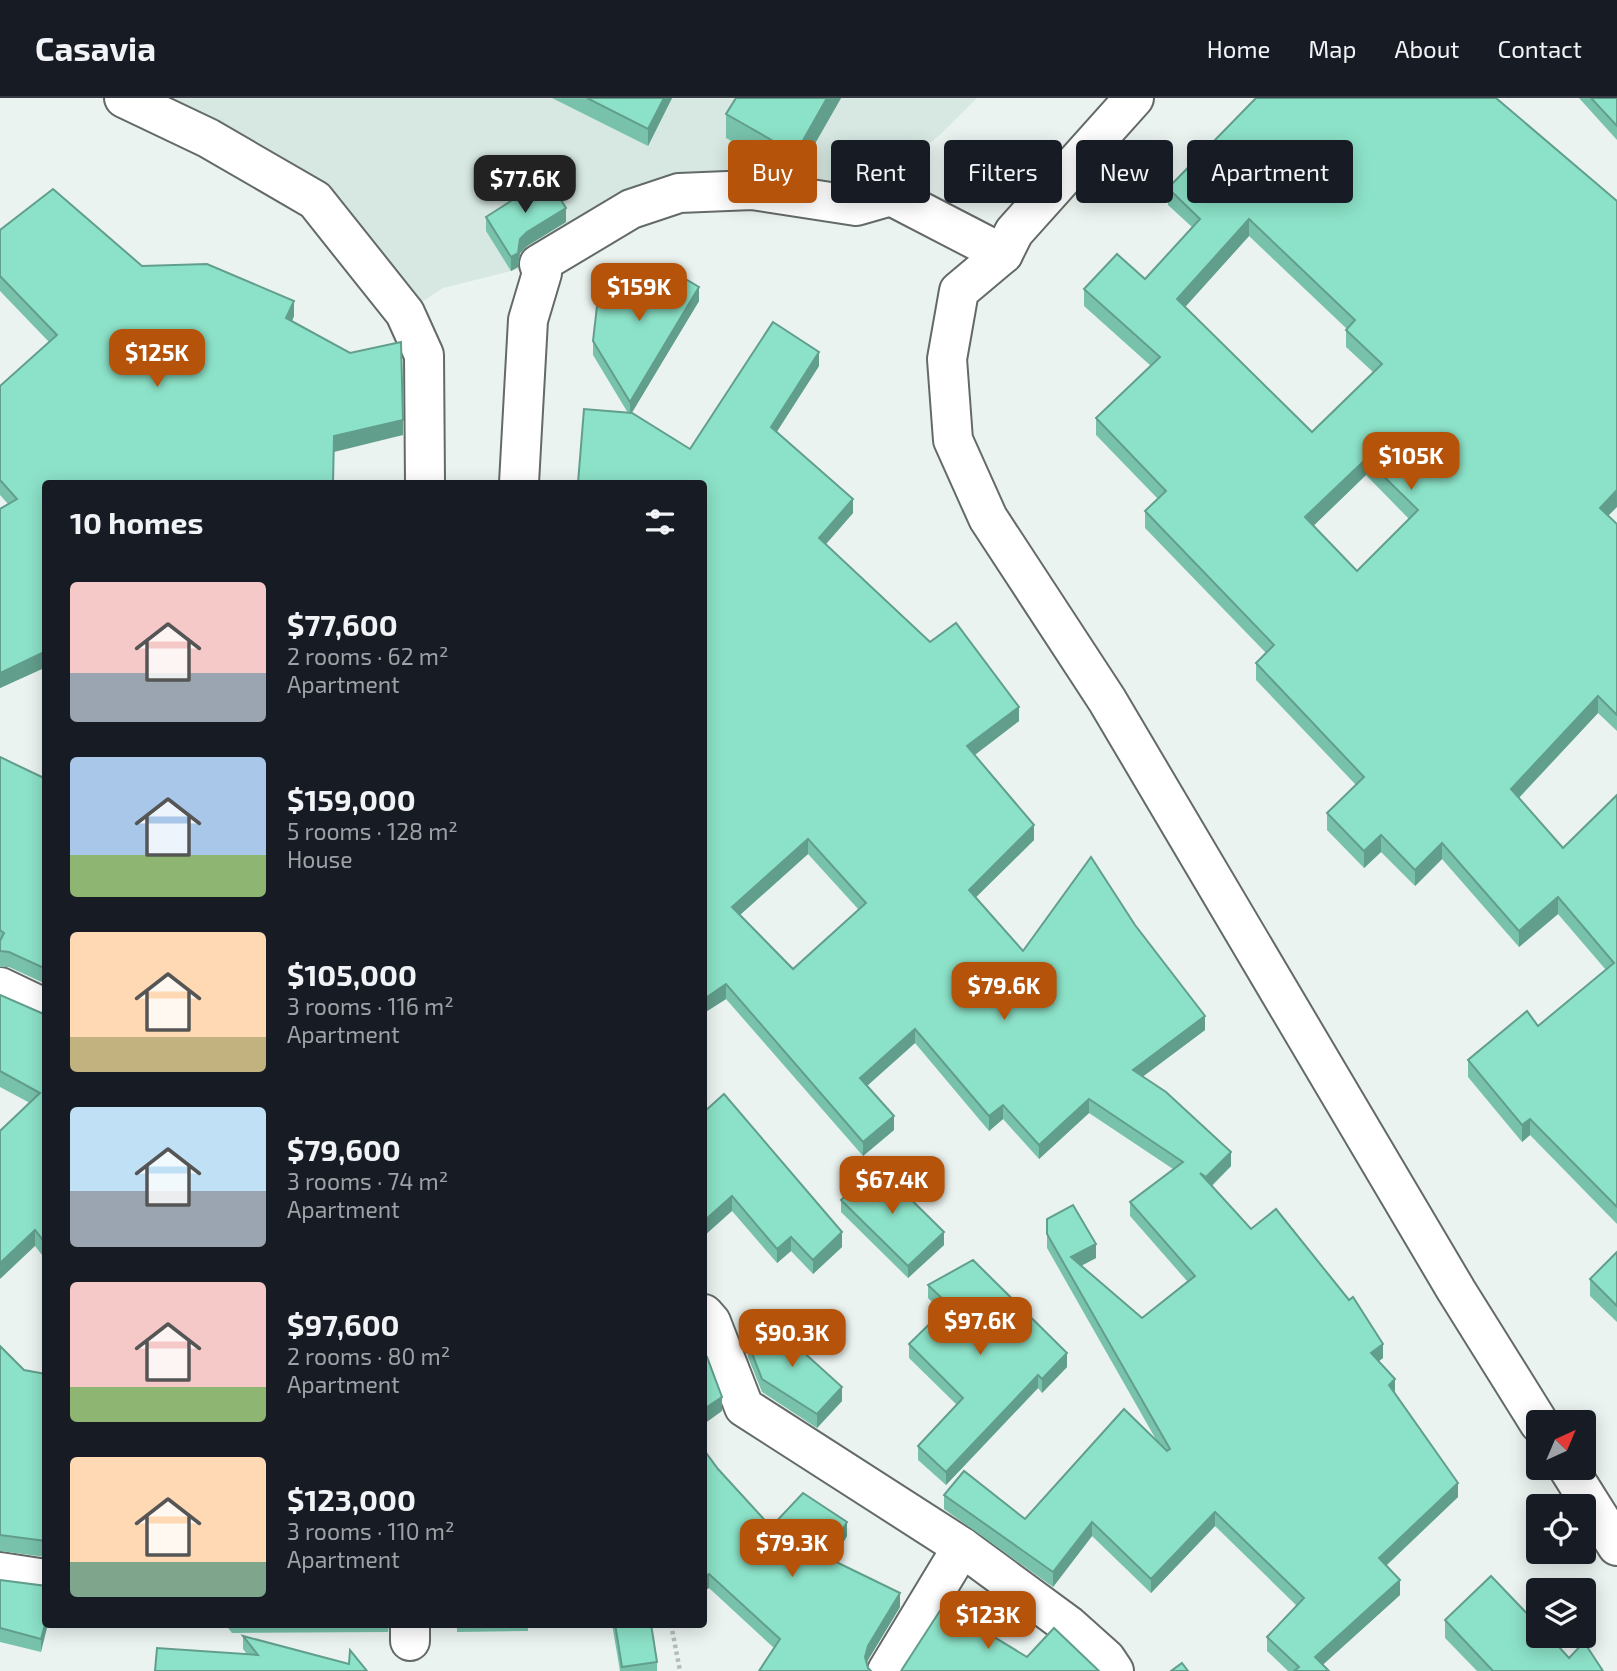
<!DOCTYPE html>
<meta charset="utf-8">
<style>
:root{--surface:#171b24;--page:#20242c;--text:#f1f3f6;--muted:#9ea1a6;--line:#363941;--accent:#b45309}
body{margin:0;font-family:"Exo 2",sans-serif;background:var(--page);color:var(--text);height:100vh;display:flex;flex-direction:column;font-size:26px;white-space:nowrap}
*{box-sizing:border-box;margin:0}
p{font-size:23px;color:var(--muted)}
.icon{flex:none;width:38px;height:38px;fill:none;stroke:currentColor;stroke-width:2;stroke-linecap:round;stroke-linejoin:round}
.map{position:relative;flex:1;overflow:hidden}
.details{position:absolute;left:42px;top:382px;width:665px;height:1148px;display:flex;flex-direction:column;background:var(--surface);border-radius:7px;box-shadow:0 4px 18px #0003}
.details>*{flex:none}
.top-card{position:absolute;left:728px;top:42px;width:665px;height:63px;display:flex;gap:14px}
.needle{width:46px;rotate:44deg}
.controls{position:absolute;left:1526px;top:1312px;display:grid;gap:14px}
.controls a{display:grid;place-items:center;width:70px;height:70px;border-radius:7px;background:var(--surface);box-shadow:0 4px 18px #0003;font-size:35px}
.price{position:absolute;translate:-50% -60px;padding:0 16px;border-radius:14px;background:var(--accent);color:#fff;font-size:23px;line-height:46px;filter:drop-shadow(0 2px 4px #0008)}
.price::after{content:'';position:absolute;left:50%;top:42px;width:21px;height:16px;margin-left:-10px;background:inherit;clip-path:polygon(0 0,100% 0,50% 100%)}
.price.selected{background:#222;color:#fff}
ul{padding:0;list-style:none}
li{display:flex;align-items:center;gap:21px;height:175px;padding:0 28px}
li span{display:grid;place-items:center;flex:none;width:196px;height:140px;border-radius:7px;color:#555}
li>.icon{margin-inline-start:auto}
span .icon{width:84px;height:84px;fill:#fffc;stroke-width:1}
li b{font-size:30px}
h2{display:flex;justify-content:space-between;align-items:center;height:84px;padding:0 28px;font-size:30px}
.pill{padding:0 24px;border-radius:7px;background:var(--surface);box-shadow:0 4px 18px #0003;font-size:24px;line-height:63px}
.pill.selected{background:var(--accent);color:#fff}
header{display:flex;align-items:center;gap:42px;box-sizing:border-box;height:98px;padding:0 35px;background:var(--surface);border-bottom:2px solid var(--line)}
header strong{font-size:33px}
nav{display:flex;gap:38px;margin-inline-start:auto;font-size:24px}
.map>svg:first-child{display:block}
.built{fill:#d7e8e2}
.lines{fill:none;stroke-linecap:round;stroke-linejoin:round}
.minor-casing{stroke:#636a68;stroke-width:42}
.major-casing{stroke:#636a68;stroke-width:42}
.path{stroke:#b4bcb9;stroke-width:4.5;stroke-dasharray:3.5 3.5;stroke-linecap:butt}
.minor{stroke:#fff;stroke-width:38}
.major{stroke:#fff;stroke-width:38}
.wall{fill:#78c2ac;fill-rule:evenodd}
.shaded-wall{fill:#629e8c}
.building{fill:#8ce2c8;stroke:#629e8c;stroke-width:2;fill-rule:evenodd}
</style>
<header>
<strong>Casavia</strong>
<nav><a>Home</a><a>Map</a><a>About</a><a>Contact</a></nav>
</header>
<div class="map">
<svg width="1617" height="1573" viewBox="0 0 1617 1573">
<rect width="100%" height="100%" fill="#eaf3f0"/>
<path class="built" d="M124 0H977L942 35 856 108 679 95 539 166 443 190 405 215 315 102Z"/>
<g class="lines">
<g class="minor-casing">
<g id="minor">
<path d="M124 0 208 40 315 102 405 215 424 257 425 385"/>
<path d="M519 385 528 222 542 175 539 166 631 111 679 95 752 92 856 108 891 98 1003 156"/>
<path d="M0 889 46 911"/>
<path d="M704 1216 711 1224 744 1309 962 1449 1068 1527 1106 1561 1114 1573"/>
<path d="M0 1474 46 1481"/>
<path d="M410 1526V1543"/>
<path d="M887 1573 962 1449"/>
</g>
</g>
<g class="major-casing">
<g id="major">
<path d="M1134 0 1014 134 1003 156 959 193 947 261 953 342 988 420 1107 602 1456 1192 1539 1325"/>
<path d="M1568 1370 1617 1448"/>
</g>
</g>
<path class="path" d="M671 1526 680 1573"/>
<use href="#minor" class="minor"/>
<use href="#major" class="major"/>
</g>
<g class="wall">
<path d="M552 0H672L648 48Z"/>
<path d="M841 0 797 77 789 76 726 40V16Z"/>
<path d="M1256 0 1608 417 1617 426V633L1598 615 1519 700 1563 750 1617 697V1126L1530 1037 1522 1044 1468 979V962L1538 928 1606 872 1558 816 1519 849 1442 761 1415 788 1381 754 1364 770 1327 732V715L1356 687 1256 582V565L1266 555 1145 430V413L1158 401 1096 337V320L1151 268 1084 208V191L1145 181 1192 129 1168 107V90ZM1249 138 1347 231 1346 232V249L1373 274 1312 334 1185 209ZM1366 377 1409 421 1357 473 1313 428Z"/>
<path d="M1579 0H1617V42Z"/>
<path d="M486 119 566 124 527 148 520 155 518 169 511 173 486 133Z"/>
<path d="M0 132 142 168 294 218 292 223 403 337 46 385V572L44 570 0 590V411L8 406 0 397V288L49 244 0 193Z"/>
<path d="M650 186 699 203 631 315 690 351 819 268 776 334 853 415 826 446 930 544 1019 623 974 657 1034 742 976 799 1023 853 1205 932 1143 978 1231 1068 1212 1088 1251 1131 1383 1260 1379 1263 1395 1296 1458 1399 1386 1468 1400 1497 1322 1567 1329 1573H1288L1267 1553V1539L1297 1508 1215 1428 1151 1495 1092 1438 1053 1489 944 1411V1397L1025 1421 1158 1345 1047 1150V1121L1096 1160 1081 1168 1142 1220 1187 1183 1130 1118V1104L1173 1071 1089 1015 1039 1061 1003 1021 989 1033 915 945 867 988 894 1032 863 1058 726 901 704 915V385L628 315 593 257V243ZM808 756 859 812 793 871 740 817Z"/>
<path d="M0 659 46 681V886L9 869H0Z"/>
<path d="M0 897 46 917V1162L35 1148 30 1005 0 989Z"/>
<path d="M704 1014 842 1149 813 1176 791 1153 777 1165 732 1113Z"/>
<path d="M841 1102 944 1147 908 1180 841 1114Z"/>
<path d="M1617 1154V1224L1590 1198V1181Z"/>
<path d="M928 1187 1067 1269 1042 1295 1038 1290 946 1387 918 1362V1348L957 1307 909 1260V1246L942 1214 928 1200Z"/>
<path d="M748 1245 842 1303 817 1330 762 1294 748 1259Z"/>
<path d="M0 1248 24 1272 46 1276V1459L0 1453Z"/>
<path d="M704 1352 718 1371 771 1429 847 1438 832 1462 900 1509 868 1562 774 1550 709 1490 704 1493Z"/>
<path d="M0 1482 43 1489 41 1554 0 1544Z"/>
<path d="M1445 1522 1569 1560 1603 1573H1477L1445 1540Z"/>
<path d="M225 1526H389L388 1534 232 1535Z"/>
<path d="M457 1526H528V1533L457 1534Z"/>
<path d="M612 1526H651L657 1564V1573H620Z"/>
<path d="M243 1538 367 1573 247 1556 243 1551Z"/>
</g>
<g class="shaded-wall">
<path d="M664 0H672L648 48V31Z"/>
<path d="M827 0H841L797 77V53Z"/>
<path d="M566 110V124L527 148 520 155 518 169 511 173V159L520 141 527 134Z"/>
<path d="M1249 121V138L1177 218V201Z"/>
<path d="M699 189V203L630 318V304Z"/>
<path d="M294 203V218L286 236V220Z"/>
<path d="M819 254V268L771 343V329Z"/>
<path d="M403 322V337L334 354V338Z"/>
<path d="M1366 361V377L1305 436V419Z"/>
<path d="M1617 392V409L1600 426V410Z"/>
<path d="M853 401V415L819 454V440Z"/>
<path d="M44 554V570L0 590V575Z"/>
<path d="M1598 598V615L1511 708V691Z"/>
<path d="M1019 609V623L967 663V648Z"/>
<path d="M1034 727V742L969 806V792Z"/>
<path d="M1381 737V754L1364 770V753Z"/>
<path d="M808 741V756L732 824V809Z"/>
<path d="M1442 745V761L1415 788V772Z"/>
<path d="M1558 799V816L1519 849V833Z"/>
<path d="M726 886V901L704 915V901Z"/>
<path d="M1205 918V932L1133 986V972Z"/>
<path d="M915 931V945L860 994V980Z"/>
<path d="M1089 1001V1015L1039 1061V1047Z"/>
<path d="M1003 1007V1021L989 1033V1018Z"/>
<path d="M894 1018V1032L863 1058V1044Z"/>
<path d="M1530 1021V1037L1522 1044V1027Z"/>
<path d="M1231 1054V1068L1206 1093V1079Z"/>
<path d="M732 1098V1113L704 1138V1123Z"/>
<path d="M35 1132V1148L0 1181V1165Z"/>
<path d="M842 1134V1149L813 1176V1162Z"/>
<path d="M944 1134V1147L908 1180V1168Z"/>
<path d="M791 1139V1153L777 1165V1151Z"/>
<path d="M1096 1146V1160L1071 1173V1159Z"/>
<path d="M1383 1246V1260L1371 1269V1255Z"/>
<path d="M1067 1255V1269L1042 1295V1281Z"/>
<path d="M1038 1277V1290L946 1387V1374Z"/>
<path d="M1395 1281V1296L1389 1287Z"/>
<path d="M842 1289V1303L817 1330V1316Z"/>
<path d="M722 1299V1313L704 1326V1311Z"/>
<path d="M1458 1385V1399L1379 1474V1460Z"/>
<path d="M1215 1414V1428L1151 1495V1481Z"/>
<path d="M847 1424V1438L826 1473V1459Z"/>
<path d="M1092 1424V1438L1053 1489V1474Z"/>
<path d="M709 1476V1490L704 1493V1479Z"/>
<path d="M1400 1482V1497L1316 1573 1315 1559Z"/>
<path d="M900 1495V1509L868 1562 865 1573V1559L868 1548Z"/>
<path d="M46 1523V1526H48L41 1554V1541Z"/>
</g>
<g class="building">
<path d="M587 0H664L648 31Z"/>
<path d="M736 0H827L797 53 789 52 726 16Z"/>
<path d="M1256 0H1496L1617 103V392L1600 410 1617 426V617L1598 598 1511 691 1563 750 1617 697V1109L1530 1021 1522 1027 1468 962 1527 913 1538 928 1614 865 1558 799 1519 833 1442 745 1415 772 1381 737 1364 753 1327 715 1364 679 1256 565 1274 547 1145 413 1166 393 1096 320 1160 259 1084 191 1117 156 1145 181 1200 121 1168 90ZM1249 121 1355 222 1346 232 1382 266 1312 334 1177 201ZM1366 361 1418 412 1357 473 1305 419Z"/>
<path d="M1591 0H1617V28Z"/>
<path d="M547 80 566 110 527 134 520 141 518 155 511 159 486 119Z"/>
<path d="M53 91 142 168 207 166 294 203 286 220 350 255 401 244 403 322 334 338 333 385H46V557L44 554 0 575V411L17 401 0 382V288L57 237 0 178V132Z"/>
<path d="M662 167 699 189 630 304 593 243 599 191 632 176 650 186Z"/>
<path d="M773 224 819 254 771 329 853 401 819 440 930 544 956 525 1019 609 967 648 1034 727 969 792 1023 853 1091 759 1135 827 1205 918 1133 972 1166 994 1231 1054 1206 1079 1200 1075 1251 1131 1276 1111 1349 1202 1353 1199 1383 1246 1371 1255 1395 1281 1389 1287 1458 1385 1379 1460 1400 1482 1315 1559 1329 1573H1294L1299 1569 1267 1539 1304 1500 1215 1414 1151 1481 1092 1424 1053 1474 944 1397 964 1373 1025 1421 1124 1311 1167 1353 1170 1351 1047 1136V1121L1073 1107 1096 1146 1071 1159 1142 1220 1195 1178 1130 1104 1183 1064 1089 1001 1039 1047 1003 1007 989 1018 915 931 860 980 894 1018 863 1044 726 886 704 901V385H578L584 311 632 315 690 351ZM808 741 866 805 793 871 732 809Z"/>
<path d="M0 659 46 681V871L9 854 0 853V843L4 835 0 832Z"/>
<path d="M0 897 46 917V1146L35 1132 0 1165V1033L40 995 0 973Z"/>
<path d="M724 996 842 1134 813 1162 791 1139 777 1151 732 1098 704 1123V1014Z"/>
<path d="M877 1068 944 1134 908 1168 841 1102Z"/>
<path d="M1617 1154V1208L1590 1181Z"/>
<path d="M973 1162 1067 1255 1042 1281 1038 1277 946 1374 918 1348 963 1300 909 1246 949 1207 928 1187Z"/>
<path d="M769 1223 842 1289 817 1316 762 1281 748 1245Z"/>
<path d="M0 1248 24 1272 46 1276V1443L0 1437Z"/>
<path d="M704 1255 707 1259 722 1299 704 1311Z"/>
<path d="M704 1352 718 1371 771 1429 803 1395 847 1424 826 1459 900 1495 868 1548 865 1559 868 1570 871 1573H759L780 1541 709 1476 704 1479Z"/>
<path d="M1491 1478 1538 1527V1538H1549L1569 1560 1584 1544 1603 1573H1493L1445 1522Z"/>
<path d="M0 1482 46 1488V1523L41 1541 0 1530Z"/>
<path d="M943 1508 1027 1559 1054 1530 1099 1573H901Z"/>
<path d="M615 1526H651L657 1564 622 1569Z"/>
<path d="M243 1538 349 1566 350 1552 367 1573H155L157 1550 258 1557Z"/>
<path d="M1182 1565 1188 1573H1171Z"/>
</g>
</svg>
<div class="controls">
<a><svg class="needle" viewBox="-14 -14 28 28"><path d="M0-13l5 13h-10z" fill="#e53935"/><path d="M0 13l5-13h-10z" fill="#9ea1a6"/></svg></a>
<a><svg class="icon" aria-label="locate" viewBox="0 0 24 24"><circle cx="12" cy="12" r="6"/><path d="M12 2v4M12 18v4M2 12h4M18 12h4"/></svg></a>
<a><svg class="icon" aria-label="layers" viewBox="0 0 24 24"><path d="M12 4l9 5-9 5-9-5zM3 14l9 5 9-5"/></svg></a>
</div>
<b class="price selected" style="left:525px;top:117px">$77.6K</b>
<b class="price" style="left:639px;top:225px">$159K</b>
<b class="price" style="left:157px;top:291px">$125K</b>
<b class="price" style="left:1411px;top:394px">$105K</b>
<b class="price" style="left:1004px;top:924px">$79.6K</b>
<b class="price" style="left:892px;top:1118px">$67.4K</b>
<b class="price" style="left:980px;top:1259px">$97.6K</b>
<b class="price" style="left:792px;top:1271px">$90.3K</b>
<b class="price" style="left:792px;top:1481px">$79.3K</b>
<b class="price" style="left:988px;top:1553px">$123K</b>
<div class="top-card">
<a class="pill selected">Buy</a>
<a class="pill">Rent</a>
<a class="pill">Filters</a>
<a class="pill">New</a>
<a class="pill">Apartment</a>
</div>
<section class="details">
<h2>10 homes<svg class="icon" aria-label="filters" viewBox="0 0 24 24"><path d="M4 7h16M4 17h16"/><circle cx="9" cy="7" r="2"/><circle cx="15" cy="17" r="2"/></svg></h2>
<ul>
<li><span style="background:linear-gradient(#f6c9c9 65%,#9aa5b1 0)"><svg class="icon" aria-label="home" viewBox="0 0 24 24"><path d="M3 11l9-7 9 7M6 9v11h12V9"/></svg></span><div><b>$77,600</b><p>2 rooms · 62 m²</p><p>Apartment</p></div></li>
<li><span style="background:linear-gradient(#a9c7e8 70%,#8fb573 0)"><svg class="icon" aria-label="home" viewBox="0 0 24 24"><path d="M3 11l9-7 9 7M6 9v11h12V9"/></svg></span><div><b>$159,000</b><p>5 rooms · 128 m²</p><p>House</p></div></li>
<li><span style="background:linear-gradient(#ffd9b3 75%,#c2b280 0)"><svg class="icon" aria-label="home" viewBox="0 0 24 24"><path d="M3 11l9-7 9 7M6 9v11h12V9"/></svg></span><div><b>$105,000</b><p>3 rooms · 116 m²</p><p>Apartment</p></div></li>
<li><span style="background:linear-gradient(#bfe0f5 60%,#9aa5b1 0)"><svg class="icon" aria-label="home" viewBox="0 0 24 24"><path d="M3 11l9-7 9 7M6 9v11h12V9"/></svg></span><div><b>$79,600</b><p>3 rooms · 74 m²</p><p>Apartment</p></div></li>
<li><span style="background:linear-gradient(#f6c9c9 75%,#8fb573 0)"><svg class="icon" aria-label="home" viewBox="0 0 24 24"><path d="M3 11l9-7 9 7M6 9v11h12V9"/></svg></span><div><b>$97,600</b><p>2 rooms · 80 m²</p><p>Apartment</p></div></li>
<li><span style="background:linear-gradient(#ffd9b3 75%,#7fa58c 0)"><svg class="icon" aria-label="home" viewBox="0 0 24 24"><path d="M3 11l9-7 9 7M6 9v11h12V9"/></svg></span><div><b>$123,000</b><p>3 rooms · 110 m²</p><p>Apartment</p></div></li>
</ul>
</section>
</div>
